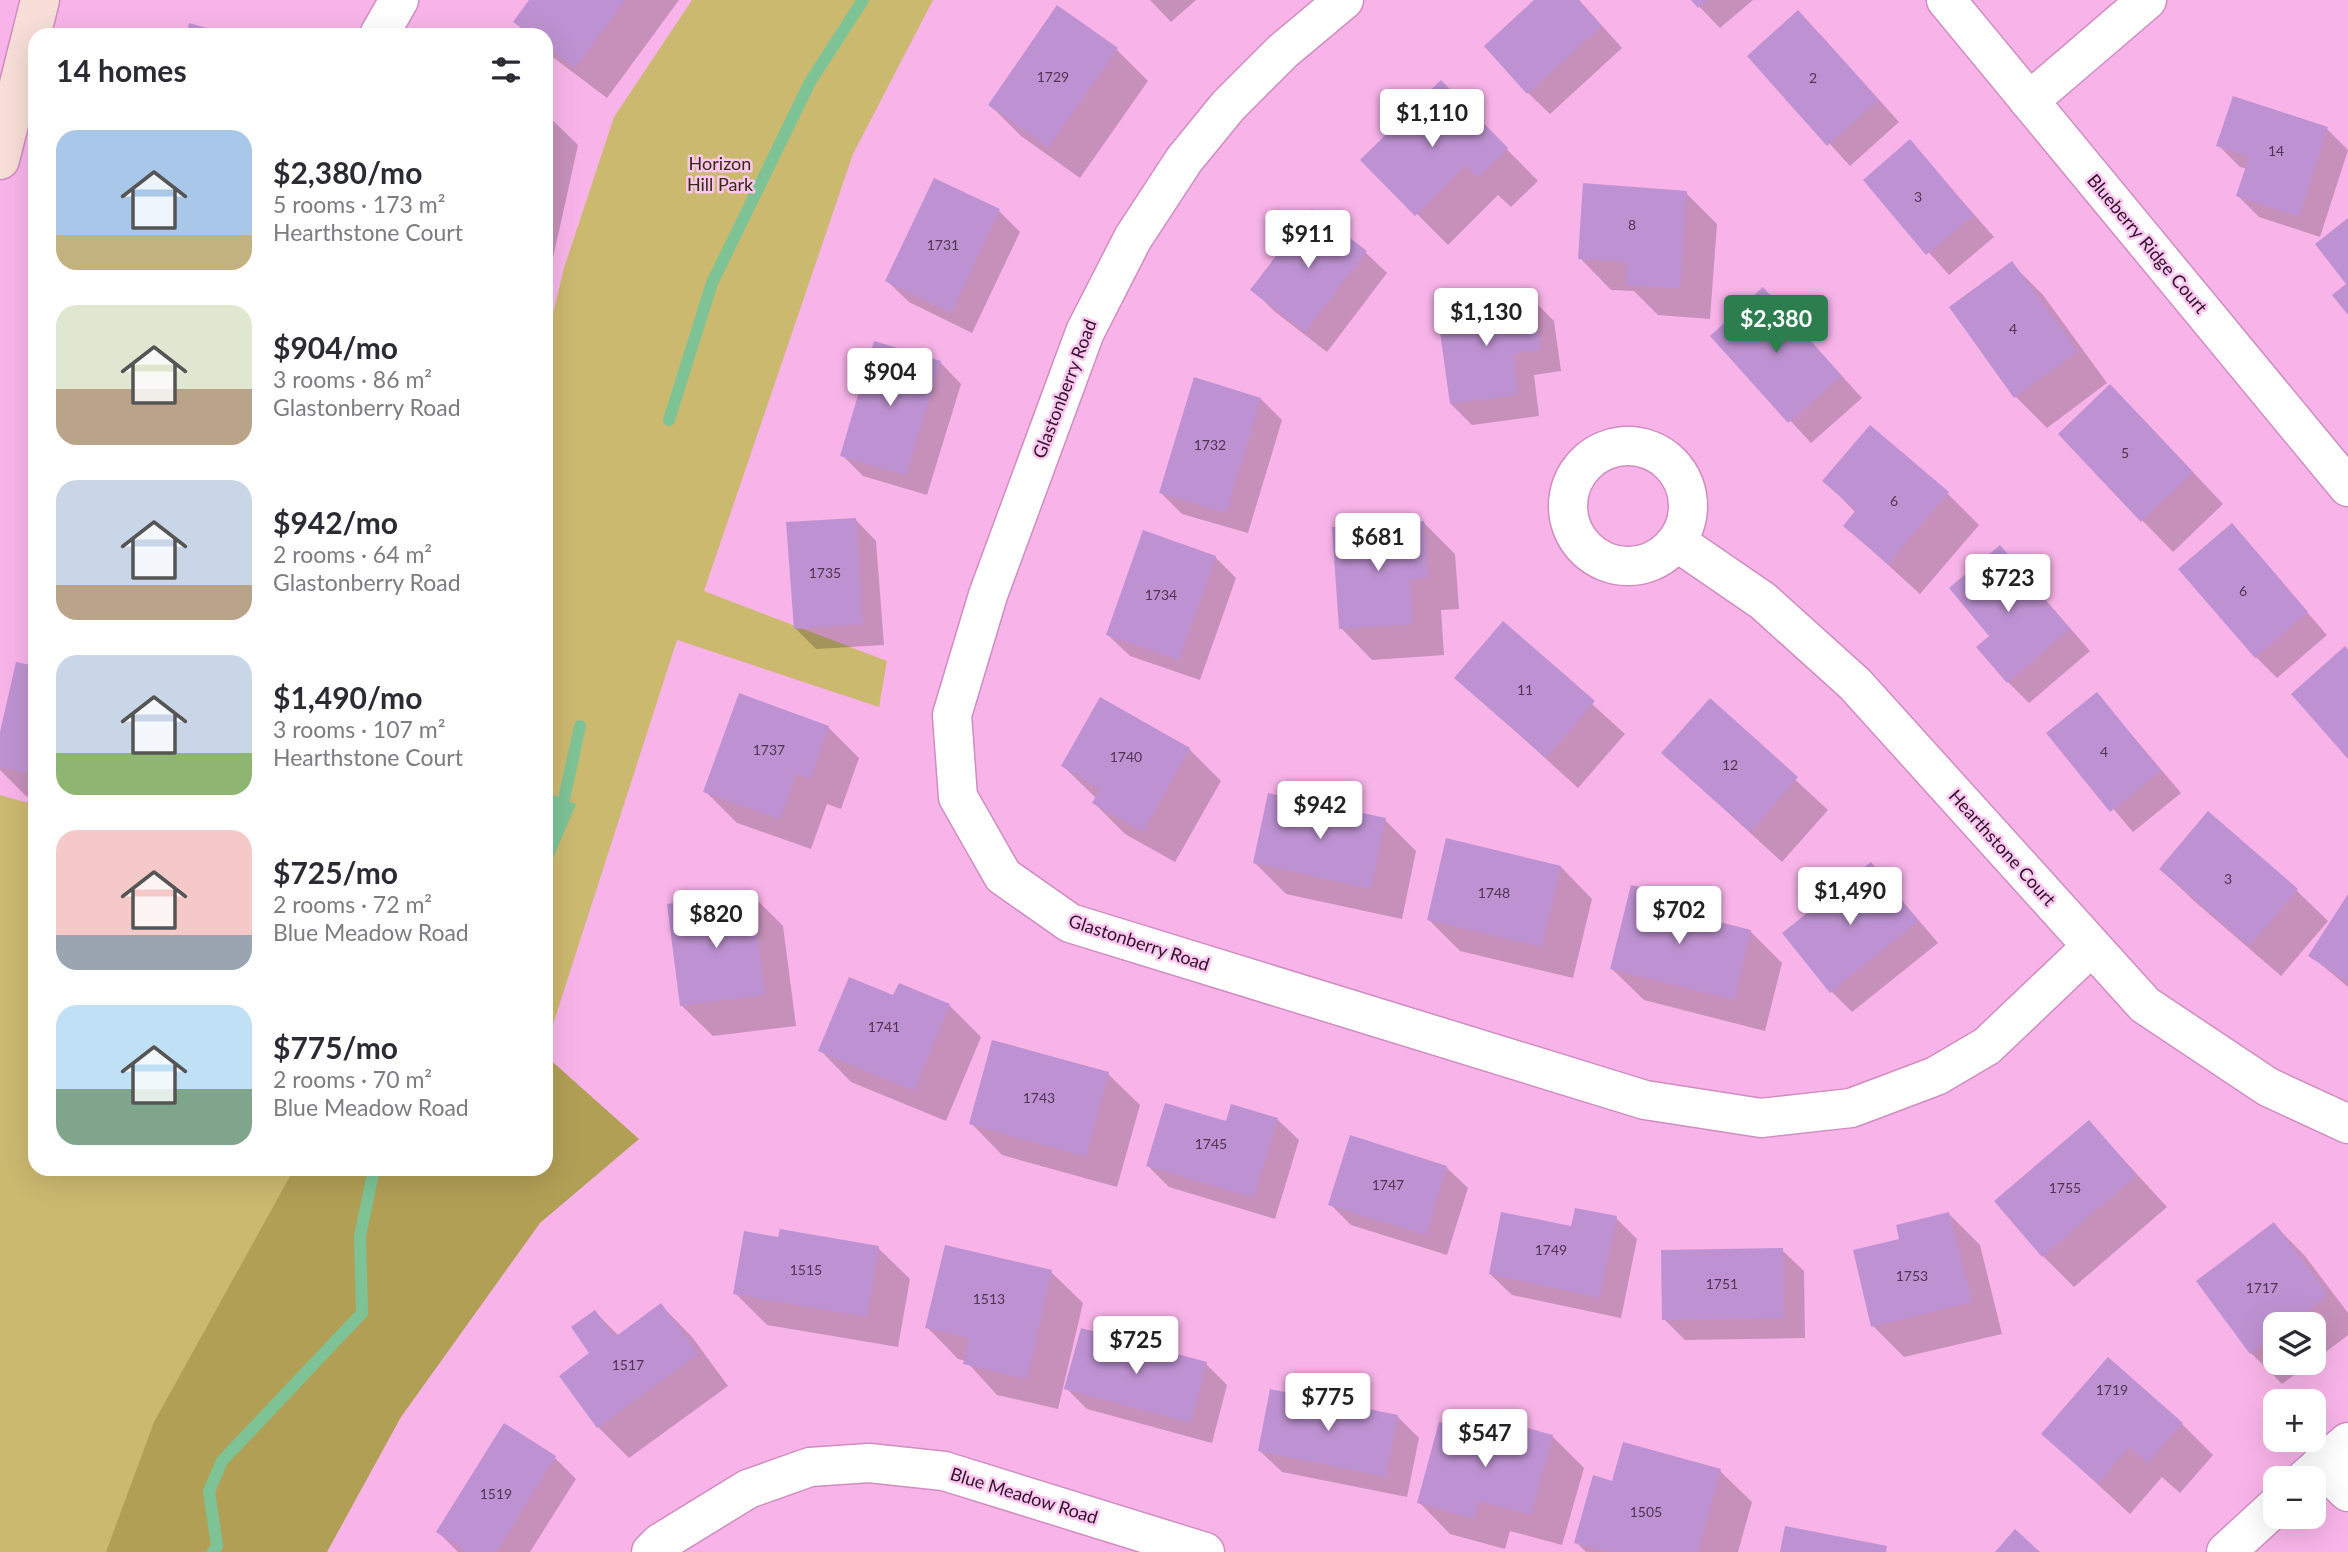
<!DOCTYPE html>
<meta charset="utf-8">
<style>
:root{--surface:#fff;--page:#f2f2f3;--text:#2b2b33;--muted:#7c7c81;--accent:#2c7e4f}
body{margin:0;font-family:Lato,sans-serif;background:var(--page);color:var(--text);height:100vh;display:flex;flex-direction:column;font-size:26px;white-space:nowrap}
*{box-sizing:border-box;margin:0}
p{font-size:23px;color:var(--muted)}
.icon{flex:none;width:38px;height:38px;fill:none;stroke:currentColor;stroke-width:2;stroke-linecap:round;stroke-linejoin:round}
.map{position:relative;flex:1;overflow:hidden}
.drawer{position:absolute;left:28px;top:28px;width:525px;height:1148px;display:flex;flex-direction:column;background:var(--surface);border-radius:21px;box-shadow:0 7px 28px #0002}
.drawer>*{flex:none}
.fabs{position:absolute;left:2263px;top:1312px;display:grid;gap:14px}
.fabs a{display:grid;place-items:center;width:63px;height:63px;border-radius:14px;background:var(--surface);box-shadow:0 7px 28px #0002;font-size:35px}
.price{position:absolute;translate:-50% -60px;padding:0 16px;border-radius:7px;background:#fff;color:#222;font-size:23px;line-height:46px;filter:drop-shadow(0 2px 4px #0008)}
.price::after{content:'';position:absolute;left:50%;top:42px;width:21px;height:16px;margin-left:-10px;background:inherit;clip-path:polygon(0 0,100% 0,50% 100%)}
.price.selected{background:var(--accent);color:#fff}
ul{padding:0;list-style:none}
li{display:flex;align-items:center;gap:21px;height:175px;padding:0 28px}
li span{display:grid;place-items:center;flex:none;width:196px;height:140px;border-radius:21px;color:#555}
li>.icon{margin-inline-start:auto}
span .icon{width:84px;height:84px;fill:#fffc;stroke-width:1}
li b{font-size:30px}
h2{display:flex;justify-content:space-between;align-items:center;height:84px;padding:0 28px;font-size:30px}
.map>svg:first-child{display:block}
.green{fill:#ccb970}
.forest{fill:#b29f56}
.water{fill:#7ec396}
.shadow{fill:#0003}
.lines{fill:none;stroke-linecap:round;stroke-linejoin:round}
.stream{stroke:#7ec396;stroke-width:12}
.building{fill:#be92d2}
.street-casing{stroke:#cf8dc0;stroke-width:41}
.secondary-casing{stroke:#cf8dc0;stroke-width:41}
.street{stroke:#fff;stroke-width:38}
.secondary{stroke:#f7ded7;stroke-width:38}
.labels{text-anchor:middle;stroke-width:5;stroke-linejoin:round;paint-order:stroke}
.number-label{font-size:14px;fill:#513452}
.park-label{font-size:18px;fill:#352d0c;stroke:#fec6f0}
.street-label{font-size:18px;fill:#2d1428;stroke:#fec6f0}
</style>
<div class="map">
<svg width="2348" height="1552" viewBox="0 0 2348 1552">
<rect width="100%" height="100%" fill="#f8b4e9"/>
<g class="green">
<path d="M692 0H933L853 154 704 591 887 661 879 707 677 640 546 1046V342L564 268 614 117Z"/>
<path d="M0 795 35 805V1169H486L300 1552H0Z"/>
</g>
<path class="forest" d="M546 1056 639 1139 540 1223 401 1417 327 1552H106L154 1422 294 1169H546Z"/>
<path class="water" d="M546 792 576 804 551 863 546 860Z"/>
<g class="shadow">
<path d="M531 0H679L607 98 546 52V35H529L515 22Z"/>
<path d="M1150 0H1196L1171 22Z"/>
<path d="M1537 0H1579L1622 48 1550 114 1528 93Z"/>
<path d="M1693 0H1753L1720 28Z"/>
<path d="M1058 8 1117 50 1148 81 1080 178 1021 136 990 105Z"/>
<path d="M1819 33 1899 122 1850 166 1750 56Z"/>
<path d="M1441 82 1538 181 1511 207 1498 195 1448 245 1363 160Z"/>
<path d="M546 114 578 145 553 258 546 257Z"/>
<path d="M2327 129 2348 150 2320 237 2259 217 2238 196 2247 169 2240 167 2218 145Z"/>
<path d="M1910 142 1994 237 1949 275 1865 180Z"/>
<path d="M1686 193 1717 224 1710 319 1658 315 1634 291 1611 290 1580 258Z"/>
<path d="M999 211 1020 232 972 333 909 302 887 281Z"/>
<path d="M1365 252 1387 273 1327 352 1274 311 1253 290Z"/>
<path d="M2012 264 2043 295 2107 383 2047 428 2016 397Z"/>
<path d="M1763 290 1862 398 1811 443 1712 336Z"/>
<path d="M1533 300 1554 321 1561 371 1534 375 1539 416 1472 425 1451 404Z"/>
<path d="M940 362 961 384 927 495 863 476 842 455Z"/>
<path d="M1261 399 1282 420 1248 533 1182 514 1161 493Z"/>
<path d="M2141 417 2223 504 2173 552 2142 520Z"/>
<path d="M1870 428 1948 494 1979 525 1920 594 1845 526 1856 513 1825 481Z"/>
<path d="M855 519 876 541 884 645 816 649 795 628Z"/>
<path d="M1423 522 1455 554 1459 609 1441 610 1444 655 1372 660 1341 628Z"/>
<path d="M2232 526 2327 635 2277 678 2256 657Z"/>
<path d="M2000 548 2090 651 2029 703 2008 682 1992 636Z"/>
<path d="M1215 557 1236 578 1200 680 1130 656 1108 635Z"/>
<path d="M1504 624 1625 734 1578 788 1457 678Z"/>
<path d="M35 668V798L26 796 0 770V740Z"/>
<path d="M2097 694 2181 793 2133 832 2049 733Z"/>
<path d="M1101 699 1189 749 1221 781 1175 862 1125 834 1094 803 1097 799 1063 766Z"/>
<path d="M1710 701 1828 810 1782 862 1663 753Z"/>
<path d="M828 727 859 758 841 809 827 804 811 849 737 823 705 791Z"/>
<path d="M1385 820 1416 851 1402 919 1286 894 1255 863Z"/>
<path d="M1871 864 1938 943 1852 1012 1831 991Z"/>
<path d="M1561 867 1592 899 1573 978 1460 951 1428 919Z"/>
<path d="M2161 869 2296 890 2328 921 2281 976 2193 900Z"/>
<path d="M751 894 783 926 796 1026 713 1036 681 1005Z"/>
<path d="M2348 897V987L2310 955Z"/>
<path d="M1675 898 1695 918 1751 932 1782 963 1765 1031 1644 1000 1612 969Z"/>
<path d="M899 985 949 1005 981 1037 946 1121 851 1082 820 1050 894 998Z"/>
<path d="M1108 1074 1140 1105 1117 1187 1002 1155 971 1123Z"/>
<path d="M1277 1119 1299 1140 1275 1219 1169 1187 1148 1166 1227 1123Z"/>
<path d="M2089 1122 2167 1207 2074 1287 2043 1256Z"/>
<path d="M1446 1167 1468 1188 1447 1255 1351 1225 1330 1204Z"/>
<path d="M1949 1214 1980 1245 2002 1334 1904 1357 1873 1326 1901 1240Z"/>
<path d="M1616 1218 1637 1239 1621 1318 1512 1295 1490 1274 1573 1228Z"/>
<path d="M2274 1224 2305 1256 2348 1313V1335L2314 1361V1325H2275V1363H2310L2282 1384 2251 1353Z"/>
<path d="M878 1248 910 1279 898 1347 767 1325 735 1293Z"/>
<path d="M1782 1250 1804 1271 1805 1338 1685 1340 1664 1319Z"/>
<path d="M1051 1272 1083 1303 1058 1409 997 1395 966 1361 958 1359 927 1327Z"/>
<path d="M661 1305 692 1337 728 1386 629 1458 598 1427 592 1353 595 1312 619 1336Z"/>
<path d="M1206 1364 1227 1385 1212 1443 1087 1409 1064 1386Z"/>
<path d="M1397 1416 1419 1438 1407 1497 1282 1472 1260 1451Z"/>
<path d="M2182 1424 2213 1455 2180 1493 2162 1477 2130 1514 2043 1434Z"/>
<path d="M505 1426 555 1458 576 1479 530 1552H458L438 1532Z"/>
<path d="M1552 1436 1584 1468 1562 1545 1510 1531 1505 1549 1450 1534 1419 1502 1496 1439Z"/>
<path d="M1720 1471 1752 1502 1738 1552H1586L1576 1542 1614 1483Z"/>
</g>
<g class="lines">
<g class="stream">
<path d="M669 420 712 283 810 82 863 0"/>
<path d="M564 799 580 726"/>
<path d="M213 1552 217 1546 209 1491 222 1461 362 1313 360 1236 374 1169"/>
</g>
</g>
<g class="building">
<path d="M529 0H625L575 68 546 46V35H531L513 22Z"/>
<path d="M1534 0H1579L1602 26 1527 94 1484 46Z"/>
<path d="M1691 0H1707L1698 8Z"/>
<path d="M1057 5 1118 48 1048 148 988 105Z"/>
<path d="M1798 10 1879 100 1827 146 1747 56Z"/>
<path d="M189 23 228 34V35H186Z"/>
<path d="M1441 80 1508 148 1478 178 1466 165 1415 216 1360 160Z"/>
<path d="M2233 96 2328 127 2299 217 2236 196 2249 157 2216 146Z"/>
<path d="M1910 139 1974 215 1926 255 1863 180Z"/>
<path d="M934 178 1000 209 951 313 885 281Z"/>
<path d="M1583 183 1687 191 1680 289 1625 285 1627 262 1578 259Z"/>
<path d="M1312 209 1367 251 1305 332 1250 290Z"/>
<path d="M2348 218V315L2332 295 2346 284 2315 244Z"/>
<path d="M2012 261 2078 351 2014 398 1949 307Z"/>
<path d="M1763 287 1842 376 1788 423 1710 336Z"/>
<path d="M1533 298 1541 350 1513 354 1518 395 1450 404 1437 311Z"/>
<path d="M874 341 941 361 906 475 840 456Z"/>
<path d="M1194 377 1261 398 1226 513 1159 493Z"/>
<path d="M2110 384 2193 472 2141 522 2058 434Z"/>
<path d="M1870 425 1949 492 1888 564 1843 526 1856 510 1822 481Z"/>
<path d="M856 518 863 624 794 629 786 522Z"/>
<path d="M1424 521 1428 578 1410 580 1413 624 1339 629 1332 527Z"/>
<path d="M2232 523 2308 612 2255 658 2178 569Z"/>
<path d="M1143 530 1216 556 1179 660 1106 635Z"/>
<path d="M2000 545 2070 629 2007 683 1976 647 1989 636 1949 588Z"/>
<path d="M1503 621 1595 701 1546 758 1454 678Z"/>
<path d="M2345 646 2348 650V759L2291 694Z"/>
<path d="M16 662 35 666V775L0 767V732Z"/>
<path d="M2097 692 2161 771 2110 812 2046 733Z"/>
<path d="M739 693 829 726 810 779 796 774 780 819 703 792Z"/>
<path d="M1100 697 1190 748 1143 832 1092 803 1100 789 1061 766Z"/>
<path d="M1710 698 1798 777 1750 832 1661 753Z"/>
<path d="M1268 793 1386 818 1371 889 1253 863Z"/>
<path d="M2208 811 2298 889 2249 946 2159 869Z"/>
<path d="M1446 838 1561 866 1542 947 1427 920Z"/>
<path d="M1871 862 1918 921 1830 993 1782 933Z"/>
<path d="M1631 885 1676 896 1672 910 1751 930 1734 1000 1610 969Z"/>
<path d="M752 893 765 995 680 1006 667 904Z"/>
<path d="M2348 894V982L2308 956Z"/>
<path d="M849 977 893 995 899 983 950 1004 914 1091 818 1051Z"/>
<path d="M992 1040 1109 1072 1086 1157 969 1124Z"/>
<path d="M1165 1103 1226 1121 1231 1104 1278 1118 1254 1198 1146 1166Z"/>
<path d="M2089 1120 2137 1175 2042 1257 1994 1201Z"/>
<path d="M1350 1135 1447 1166 1426 1235 1328 1205Z"/>
<path d="M1575 1208 1617 1216 1600 1298 1489 1274 1501 1212 1571 1226Z"/>
<path d="M1949 1212 1972 1302 1871 1327 1853 1250 1899 1239 1896 1225Z"/>
<path d="M2274 1222 2328 1295 2289 1325H2275V1335L2250 1354 2196 1281Z"/>
<path d="M780 1229 879 1246 867 1317 733 1294 744 1231 778 1237Z"/>
<path d="M945 1245 1052 1270 1027 1379 963 1364 969 1338 925 1328Z"/>
<path d="M1783 1248 1784 1318 1662 1320 1661 1250Z"/>
<path d="M661 1303 698 1354 597 1428 559 1376 589 1353 571 1327 595 1310 615 1337Z"/>
<path d="M1081 1328 1207 1362 1191 1423 1064 1389Z"/>
<path d="M2108 1357 2183 1423 2148 1463 2129 1447 2098 1484 2041 1434Z"/>
<path d="M1270 1389 1398 1415 1386 1477 1258 1451Z"/>
<path d="M1499 1420 1553 1435 1531 1515 1479 1501 1474 1519 1417 1503 1439 1422 1495 1437Z"/>
<path d="M504 1423 556 1456 496 1552H467L436 1532Z"/>
<path d="M1623 1442 1721 1469 1698 1552H1609L1574 1543 1593 1475 1612 1481Z"/>
<path d="M1785 1526 1887 1546 1886 1552H1780Z"/>
<path d="M2015 1529 2040 1552H1995Z"/>
</g>
<g class="lines">
<g class="street-casing">
<g id="street">
<path d="M1344 0 1283 51 1228 106 1184 160 1133 238 1085 332 988 595 952 715 958 797 1003 876 1070 923 1645 1100 1761 1118 1851 1108 1936 1076 1987 1046 2091 947"/>
<path d="M1946 0 2348 487"/>
<path d="M379 35 399 0"/>
<path d="M2029 101 2147 0"/>
<circle cx="1628" cy="506" r="60"/>
<path d="M1677 542 1763 601 1855 684 2145 1005 2268 1087 2348 1124"/>
<path d="M2320 1465 2348 1492"/>
<path d="M2305 1479 2348 1442"/>
<path d="M651 1552 660 1543 748 1489 810 1467 869 1463 944 1471 1205 1552"/>
<path d="M2226 1552 2275 1507"/>
</g>
</g>
<g class="secondary-casing">
<path id="secondary" d="M0 160 40 0"/>
</g>
<use href="#street" class="street"/>
<use href="#secondary" class="secondary"/>
</g>
<g class="labels">
<g class="number-label">
<text x="1053" y="82">1729</text>
<text x="1813" y="83">2</text>
<text x="2276" y="156">14</text>
<text x="1918" y="202">3</text>
<text x="1632" y="230">8</text>
<text x="943" y="250">1731</text>
<text x="2013" y="334">4</text>
<text x="1210" y="450">1732</text>
<text x="2125" y="458">5</text>
<text x="1894" y="506">6</text>
<text x="825" y="578">1735</text>
<text x="2243" y="596">6</text>
<text x="1161" y="600">1734</text>
<text x="1525" y="695">11</text>
<text x="769" y="755">1737</text>
<text x="2104" y="757">4</text>
<text x="1126" y="762">1740</text>
<text x="1730" y="770">12</text>
<text x="2228" y="884">3</text>
<text x="1494" y="898">1748</text>
<text x="884" y="1032">1741</text>
<text x="1039" y="1103">1743</text>
<text x="1211" y="1149">1745</text>
<text x="1388" y="1190">1747</text>
<text x="2065" y="1193">1755</text>
<text x="1551" y="1255">1749</text>
<text x="806" y="1275">1515</text>
<text x="1912" y="1281">1753</text>
<text x="1722" y="1289">1751</text>
<text x="2262" y="1293">1717</text>
<text x="989" y="1304">1513</text>
<text x="628" y="1370">1517</text>
<text x="2112" y="1395">1719</text>
<text x="496" y="1499">1519</text>
<text x="1646" y="1517">1505</text>
</g>
<g class="park-label">
<text x="720" y="170">Horizon<tspan x="720" dy="21">Hill Park</tspan></text>
</g>
<g class="street-label">
<text transform="translate(2147 244) rotate(50)" y="6">Blueberry Ridge Court</text>
<text transform="translate(1065 389) rotate(-69)" y="6">Glastonberry Road</text>
<text transform="translate(2002 848) rotate(48)" y="6">Hearthstone Court</text>
<text transform="translate(1139 943) rotate(18)" y="6">Glastonberry Road</text>
<text transform="translate(1024 1496) rotate(17)" y="6">Blue Meadow Road</text>
</g>
</g>
</svg>
<div class="fabs">
<a><svg class="icon" aria-label="layers" viewBox="0 0 24 24"><path d="M12 4l9 5-9 5-9-5zM3 14l9 5 9-5"/></svg></a>
<a>+</a>
<a>−</a>
</div>
<b class="price" style="left:1432px;top:149px">$1,110</b>
<b class="price" style="left:1308px;top:270px">$911</b>
<b class="price" style="left:1486px;top:348px">$1,130</b>
<b class="price selected" style="left:1776px;top:355px">$2,380</b>
<b class="price" style="left:890px;top:408px">$904</b>
<b class="price" style="left:1378px;top:573px">$681</b>
<b class="price" style="left:2008px;top:614px">$723</b>
<b class="price" style="left:1320px;top:841px">$942</b>
<b class="price" style="left:1850px;top:927px">$1,490</b>
<b class="price" style="left:1679px;top:946px">$702</b>
<b class="price" style="left:716px;top:950px">$820</b>
<b class="price" style="left:1136px;top:1376px">$725</b>
<b class="price" style="left:1328px;top:1433px">$775</b>
<b class="price" style="left:1485px;top:1469px">$547</b>
<section class="drawer">
<h2>14 homes<svg class="icon" aria-label="filters" viewBox="0 0 24 24"><path d="M4 7h16M4 17h16"/><circle cx="9" cy="7" r="2"/><circle cx="15" cy="17" r="2"/></svg></h2>
<ul>
<li><span style="background:linear-gradient(#a9c7e8 75%,#c2b280 0)"><svg class="icon" aria-label="home" viewBox="0 0 24 24"><path d="M3 11l9-7 9 7M6 9v11h12V9"/></svg></span><div><b>$2,380/mo</b><p>5 rooms · 173 m²</p><p>Hearthstone Court</p></div></li>
<li><span style="background:linear-gradient(#dfe7d0 60%,#b9a48a 0)"><svg class="icon" aria-label="home" viewBox="0 0 24 24"><path d="M3 11l9-7 9 7M6 9v11h12V9"/></svg></span><div><b>$904/mo</b><p>3 rooms · 86 m²</p><p>Glastonberry Road</p></div></li>
<li><span style="background:linear-gradient(#c9d6e8 75%,#b9a48a 0)"><svg class="icon" aria-label="home" viewBox="0 0 24 24"><path d="M3 11l9-7 9 7M6 9v11h12V9"/></svg></span><div><b>$942/mo</b><p>2 rooms · 64 m²</p><p>Glastonberry Road</p></div></li>
<li><span style="background:linear-gradient(#c9d6e8 70%,#8fb573 0)"><svg class="icon" aria-label="home" viewBox="0 0 24 24"><path d="M3 11l9-7 9 7M6 9v11h12V9"/></svg></span><div><b>$1,490/mo</b><p>3 rooms · 107 m²</p><p>Hearthstone Court</p></div></li>
<li><span style="background:linear-gradient(#f6c9c9 75%,#9aa5b1 0)"><svg class="icon" aria-label="home" viewBox="0 0 24 24"><path d="M3 11l9-7 9 7M6 9v11h12V9"/></svg></span><div><b>$725/mo</b><p>2 rooms · 72 m²</p><p>Blue Meadow Road</p></div></li>
<li><span style="background:linear-gradient(#bfe0f5 60%,#7fa58c 0)"><svg class="icon" aria-label="home" viewBox="0 0 24 24"><path d="M3 11l9-7 9 7M6 9v11h12V9"/></svg></span><div><b>$775/mo</b><p>2 rooms · 70 m²</p><p>Blue Meadow Road</p></div></li>
</ul>
</section>
</div>
